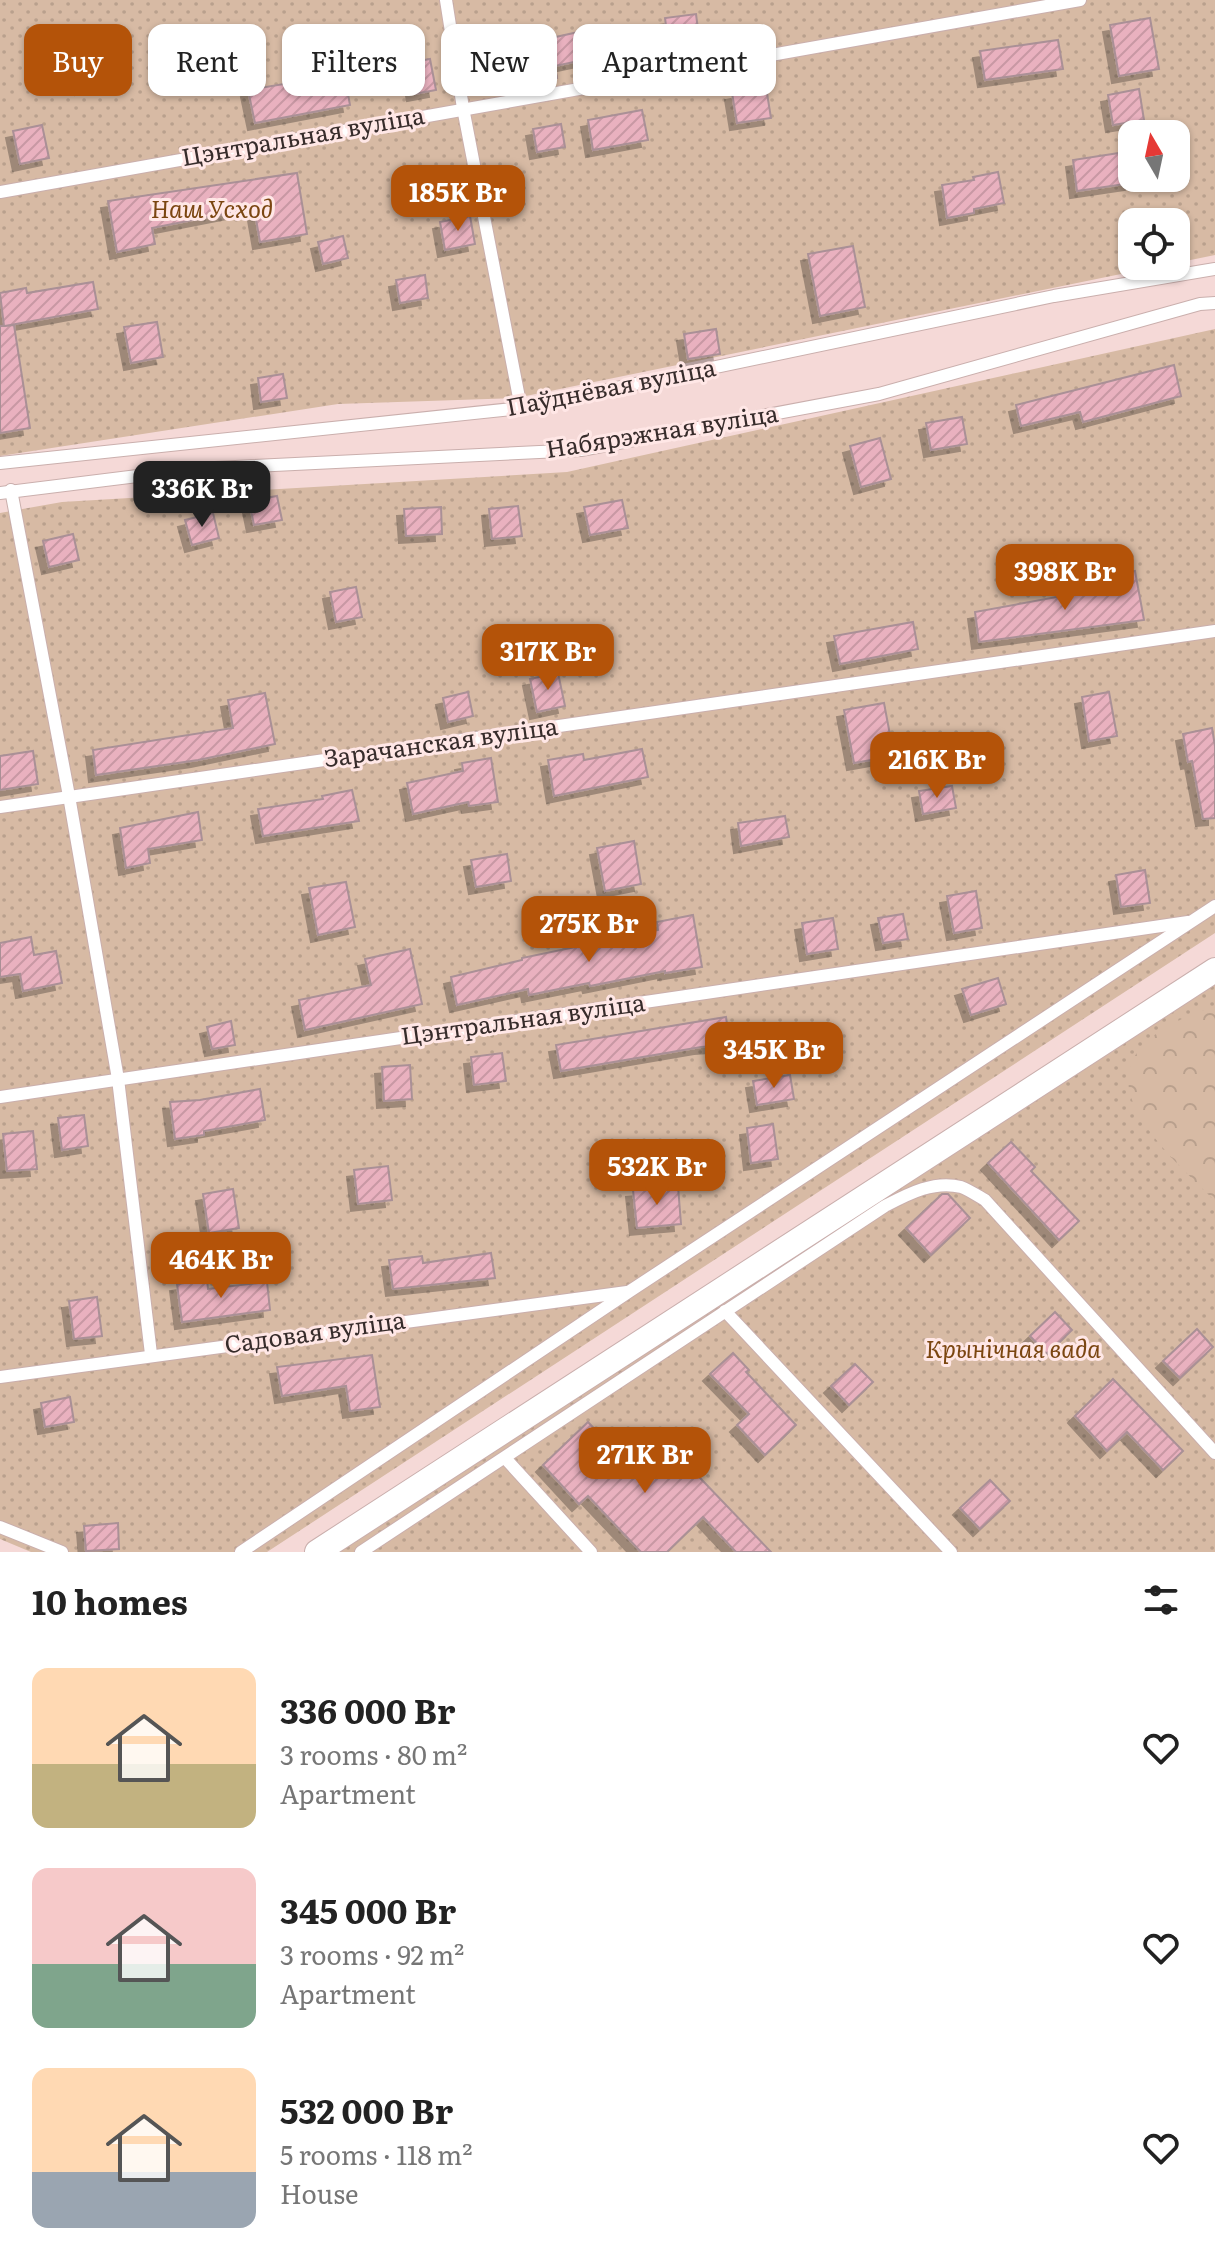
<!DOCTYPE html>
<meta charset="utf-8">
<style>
:root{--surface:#fff;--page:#f6f6f6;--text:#222;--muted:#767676;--accent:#b45309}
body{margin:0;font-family:Literata,serif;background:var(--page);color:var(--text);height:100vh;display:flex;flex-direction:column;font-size:30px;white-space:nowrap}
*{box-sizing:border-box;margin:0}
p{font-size:26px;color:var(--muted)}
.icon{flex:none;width:44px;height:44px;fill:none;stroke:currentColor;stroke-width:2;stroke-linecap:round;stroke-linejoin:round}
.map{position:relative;height:1552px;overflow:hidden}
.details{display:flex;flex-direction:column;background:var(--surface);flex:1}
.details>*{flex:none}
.banner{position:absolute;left:24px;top:24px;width:800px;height:72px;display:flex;gap:16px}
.needle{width:52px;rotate:351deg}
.buttons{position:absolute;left:1118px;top:120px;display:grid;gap:16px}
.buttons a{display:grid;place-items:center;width:72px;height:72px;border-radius:16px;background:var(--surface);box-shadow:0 2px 6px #0004;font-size:40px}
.price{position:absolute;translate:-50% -68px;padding:0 18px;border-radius:16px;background:var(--accent);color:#fff;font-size:26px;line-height:52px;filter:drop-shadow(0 2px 4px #0008)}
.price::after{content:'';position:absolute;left:50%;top:48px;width:24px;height:18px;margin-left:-12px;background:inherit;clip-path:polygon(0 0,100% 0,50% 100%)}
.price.current{background:#222;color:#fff}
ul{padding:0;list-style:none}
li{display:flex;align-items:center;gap:24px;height:200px;padding:0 32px}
li span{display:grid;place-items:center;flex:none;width:224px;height:160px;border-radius:16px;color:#555}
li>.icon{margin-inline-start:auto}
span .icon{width:96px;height:96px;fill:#fffc;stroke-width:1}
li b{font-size:34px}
h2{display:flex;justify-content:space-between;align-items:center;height:96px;padding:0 32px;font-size:34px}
.chip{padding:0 28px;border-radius:16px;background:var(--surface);box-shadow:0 2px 6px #0004;font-size:28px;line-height:72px}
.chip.current{background:var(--accent);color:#fff}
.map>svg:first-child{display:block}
.grass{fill:url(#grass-dots);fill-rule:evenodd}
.forest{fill:url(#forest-crowns)}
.building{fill:url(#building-hatch);stroke:#aa9096;stroke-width:2;filter:url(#shadow)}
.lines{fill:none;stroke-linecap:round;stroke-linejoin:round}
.lane-casing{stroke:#caafad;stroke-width:14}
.street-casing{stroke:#caafad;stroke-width:26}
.lane{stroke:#fff;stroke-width:12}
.street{stroke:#fff;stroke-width:24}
.labels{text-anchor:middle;stroke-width:6;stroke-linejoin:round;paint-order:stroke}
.street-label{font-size:24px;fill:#372c2b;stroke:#ffe7e6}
.park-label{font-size:24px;font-style:italic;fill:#7b4611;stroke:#ffe7e6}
</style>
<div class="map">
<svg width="1215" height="1552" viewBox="0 0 1215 1552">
<defs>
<pattern id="grass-dots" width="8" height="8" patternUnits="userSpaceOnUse" patternTransform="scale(2)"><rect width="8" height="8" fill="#d7baa4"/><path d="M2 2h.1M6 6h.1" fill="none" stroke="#b9a08d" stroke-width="1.8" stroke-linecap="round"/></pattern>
<pattern id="forest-crowns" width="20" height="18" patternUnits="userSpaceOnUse" patternTransform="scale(2)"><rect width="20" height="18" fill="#d7baa4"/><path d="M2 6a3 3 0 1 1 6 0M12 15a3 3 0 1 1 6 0" fill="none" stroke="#b9a08d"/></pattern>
<pattern id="building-hatch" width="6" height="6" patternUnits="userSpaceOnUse" patternTransform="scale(2)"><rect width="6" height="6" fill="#e9b1bf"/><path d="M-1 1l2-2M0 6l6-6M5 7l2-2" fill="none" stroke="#c898a4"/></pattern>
<filter id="shadow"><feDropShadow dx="-7" dy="7" stdDeviation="0" flood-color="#0004"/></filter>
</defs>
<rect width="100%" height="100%" fill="#f5d9d7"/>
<g class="grass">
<path d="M0 0H1215V255L1176 263V222H1132V266H1160L516 398 338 404 0 456ZM1132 134H1176V178H1132Z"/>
<path d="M1215 329V933L267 1552H31L0 1539V513L62 502 567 472Z"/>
<path d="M1215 982V1552H339Z"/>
</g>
<path class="forest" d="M1215 1006V1201C1138 1127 1066 1056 1215 1006Z"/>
<g class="building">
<path d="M696 14 700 45 669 49 665 18Z"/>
<path d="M1150 18 1159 69 1119 76 1110 25Z"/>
<path d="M610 25 616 53 555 66 557 78 502 86 496 40 550 32 551 38Z"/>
<path d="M1058 40 1063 69 985 80 980 51Z"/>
<path d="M104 48 110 83 82 88 76 53Z"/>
<path d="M430 59 436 90 414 94 408 63Z"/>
<path d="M343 67 350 105 255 123 248 90 308 80 307 73Z"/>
<path d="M766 87 771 118 737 123 732 93Z"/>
<path d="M1139 89 1144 120 1113 125 1108 95Z"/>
<path d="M642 110 648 140 593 150 588 120Z"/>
<path d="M561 124 565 147 537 152 533 129Z"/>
<path d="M42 125 49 158 20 164 13 131Z"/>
<path d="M1132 151V183L1077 191 1073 160Z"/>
<path d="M998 172 1004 203 974 209V213L947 218 942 185 974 180 973 177Z"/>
<path d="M297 173 307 234 260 242 254 208 152 228 155 244 117 252 108 201Z"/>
<path d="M470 216 475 244 445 250 440 222Z"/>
<path d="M343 236 348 258 323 264 318 242Z"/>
<path d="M853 246 865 307 820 316 808 254Z"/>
<path d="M425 275 428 298 400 303 396 280Z"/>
<path d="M93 282 98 309 5 326 14 325 30 428 0 433V326H4L0 293 26 288 27 293Z"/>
<path d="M157 322 163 357 131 363 124 327Z"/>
<path d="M716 329 720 354 688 359 684 334Z"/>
<path d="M1174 365 1181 396 1083 422 1080 412 1021 426 1016 405Z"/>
<path d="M283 374 287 398 261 402 258 378Z"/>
<path d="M962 417 967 444 931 450 926 423Z"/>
<path d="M880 438 891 479 861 487 850 446Z"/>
<path d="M277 496 282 520 254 525 249 501Z"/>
<path d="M622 500 628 528 590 535 584 507Z"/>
<path d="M518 506 522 536 492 539 489 509Z"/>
<path d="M441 507 442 534 406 536 404 509Z"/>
<path d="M213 513 219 538 192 545 185 520Z"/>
<path d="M73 534 79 560 49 567 43 541Z"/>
<path d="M1135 571 1144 620 979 642 975 612 1106 588 1104 577Z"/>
<path d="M356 587 362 617 336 622 330 592Z"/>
<path d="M913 622 918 649 840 664 834 636Z"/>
<path d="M558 673 565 706 537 712 530 679Z"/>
<path d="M468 692 473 716 448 722 443 698Z"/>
<path d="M1109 692 1117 736 1089 741 1082 697Z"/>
<path d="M265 693 275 744 198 760 96 775 93 750 233 728 228 700Z"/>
<path d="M884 703 894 756 854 763 844 710Z"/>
<path d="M1212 728 1215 746V818L1203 819 1192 761 1188 762 1183 734Z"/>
<path d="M642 749 648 777 554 796 548 760 583 754 584 760Z"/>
<path d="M33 751 38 784 0 790V756Z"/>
<path d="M491 758 498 802 469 806 468 802 413 814 407 783 463 771 462 763Z"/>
<path d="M952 786 956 808 923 814 919 791Z"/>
<path d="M352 790 359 821 263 836 258 809 323 799 322 796Z"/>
<path d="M198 812 202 840 148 849 150 863 126 868 120 828Z"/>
<path d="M785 816 789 837 741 846 738 823Z"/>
<path d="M634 841 641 884 605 891 597 848Z"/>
<path d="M507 854 511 881 476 887 471 860Z"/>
<path d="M1145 870 1150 903 1121 907 1116 875Z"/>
<path d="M346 882 355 927 318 935 309 888Z"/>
<path d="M976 891 982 928 954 933 947 896Z"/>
<path d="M903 914 908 939 883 943 878 918Z"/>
<path d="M693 915 702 967 665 973V971L590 986 589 983 529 995 528 989 457 1005 451 977 522 960V958L658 930 657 922Z"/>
<path d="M833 918 838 949 807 954 802 923Z"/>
<path d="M31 937 34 955 56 951 62 983 23 991 20 974 0 977V943Z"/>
<path d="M410 949 422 1004 305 1030 299 1000 371 985 365 959Z"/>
<path d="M998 978 1006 1004 971 1015 962 989Z"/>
<path d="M726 1017 730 1045 701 1047 561 1071 556 1045Z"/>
<path d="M231 1021 235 1045 212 1049 207 1027Z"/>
<path d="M502 1053 506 1081 474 1085 471 1057Z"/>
<path d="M410 1065 412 1099 384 1101 382 1067Z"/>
<path d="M790 1075 794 1099 757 1105 753 1081Z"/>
<path d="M260 1089 265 1120 204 1131V1135L175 1139 170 1102 200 1100Z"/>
<path d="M84 1115 88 1146 62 1150 58 1118Z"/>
<path d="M773 1124 778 1159 751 1163 747 1128Z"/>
<path d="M33 1131 37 1169 7 1171 3 1134Z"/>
<path d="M1011 1142 1035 1167 1031 1171 1079 1221 1059 1240 988 1163Z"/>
<path d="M388 1166 392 1200 358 1204 354 1170Z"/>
<path d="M678 1186 681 1224 637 1228 633 1190Z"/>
<path d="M233 1189 239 1228 209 1233 203 1194Z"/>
<path d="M942 1194H948L970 1218 931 1255 906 1228Z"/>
<path d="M491 1253 495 1278 393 1289 389 1260 422 1256 423 1263Z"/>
<path d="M207 1280 208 1289 267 1282 270 1310 182 1322 177 1284Z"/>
<path d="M97 1297 102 1336 74 1339 69 1301Z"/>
<path d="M1055 1312 1072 1330 1047 1354 1030 1336Z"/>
<path d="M1197 1329 1213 1347 1180 1378 1163 1361Z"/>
<path d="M733 1353 749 1370 746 1372 796 1425 765 1455 737 1425 749 1414 710 1374Z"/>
<path d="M372 1355 380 1407 350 1411 346 1386 282 1396 277 1367Z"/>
<path d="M855 1364 873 1382 849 1405 831 1386Z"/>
<path d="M1113 1379 1183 1451 1163 1470 1127 1432 1107 1451 1075 1416Z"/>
<path d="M70 1397 74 1422 45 1427 41 1403Z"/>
<path d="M588 1422 629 1466 648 1448 667 1467 679 1456 771 1552H736L703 1517 667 1552H641L588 1496 579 1504 543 1465Z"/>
<path d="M990 1480 1010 1501 980 1529 960 1508Z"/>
<path d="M118 1523 119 1549 86 1551 84 1526Z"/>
</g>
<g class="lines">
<g class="lane-casing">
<g id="lane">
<path d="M446 0 463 108 521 408"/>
<path d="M0 192 1080 0"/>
<path d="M0 463 521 408 1054 296 1215 269"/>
<path d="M11 490 69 796 118 1079 151 1354"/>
<path d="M0 493 194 469 581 450 879 394 1200 304 1215 303"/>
<path d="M0 807 1215 631"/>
<path d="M0 1097 1188 922"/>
<path d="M725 1311 951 1552"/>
<path d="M0 1377 627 1292"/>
<path d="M505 1458 591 1552"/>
<path d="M0 1527 62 1552"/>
<path d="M241 1552 630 1291 1215 906"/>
<path d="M361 1552 885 1206C908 1194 934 1180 961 1187 969 1190 978 1196 985 1200L1215 1453"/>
</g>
</g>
<g class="street-casing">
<path id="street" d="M317 1552 1215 970"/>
</g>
<use href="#lane" class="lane"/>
<use href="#street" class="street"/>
</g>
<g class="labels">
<g class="street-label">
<text transform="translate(303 137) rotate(-10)" y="8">Цэнтральная вуліца</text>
<text transform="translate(611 388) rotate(-11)" y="8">Паўднёвая вуліца</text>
<text transform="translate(662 432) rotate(-9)" y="8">Набярэжная вуліца</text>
<text transform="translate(441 743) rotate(-8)" y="8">Зарачанская вуліца</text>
<text transform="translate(523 1020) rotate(-8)" y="8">Цэнтральная вуліца</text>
<text transform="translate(315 1333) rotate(-8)" y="8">Садовая вуліца</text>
</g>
<g class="park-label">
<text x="212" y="218">Наш Усход</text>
<text x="1013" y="1358">Крынічная вада</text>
</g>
</g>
</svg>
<div class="buttons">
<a><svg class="needle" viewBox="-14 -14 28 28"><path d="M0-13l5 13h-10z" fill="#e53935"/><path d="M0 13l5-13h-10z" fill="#767676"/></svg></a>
<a><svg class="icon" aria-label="locate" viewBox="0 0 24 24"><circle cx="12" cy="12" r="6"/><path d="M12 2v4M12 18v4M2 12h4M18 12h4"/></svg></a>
</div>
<b class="price" style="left:458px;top:233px">185K Br</b>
<b class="price current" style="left:202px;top:529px">336K Br</b>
<b class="price" style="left:1065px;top:612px">398K Br</b>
<b class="price" style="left:548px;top:692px">317K Br</b>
<b class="price" style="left:937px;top:800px">216K Br</b>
<b class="price" style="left:589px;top:964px">275K Br</b>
<b class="price" style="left:774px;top:1090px">345K Br</b>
<b class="price" style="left:657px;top:1207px">532K Br</b>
<b class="price" style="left:221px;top:1300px">464K Br</b>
<b class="price" style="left:645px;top:1495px">271K Br</b>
<div class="banner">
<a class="chip current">Buy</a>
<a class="chip">Rent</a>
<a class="chip">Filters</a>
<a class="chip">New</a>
<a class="chip">Apartment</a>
</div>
</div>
<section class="details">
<h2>10 homes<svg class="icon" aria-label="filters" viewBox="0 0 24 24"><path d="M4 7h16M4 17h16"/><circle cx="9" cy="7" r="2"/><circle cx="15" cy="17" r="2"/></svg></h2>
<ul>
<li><span style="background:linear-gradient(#ffd9b3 60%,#c2b280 0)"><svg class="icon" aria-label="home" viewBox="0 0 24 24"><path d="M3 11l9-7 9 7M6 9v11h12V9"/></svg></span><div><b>336 000 Br</b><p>3 rooms · 80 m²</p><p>Apartment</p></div><svg class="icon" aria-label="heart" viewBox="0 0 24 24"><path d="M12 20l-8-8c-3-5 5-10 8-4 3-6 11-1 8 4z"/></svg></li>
<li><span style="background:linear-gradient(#f6c9c9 60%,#7fa58c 0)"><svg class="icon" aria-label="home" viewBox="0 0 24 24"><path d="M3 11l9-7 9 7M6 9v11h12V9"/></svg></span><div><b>345 000 Br</b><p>3 rooms · 92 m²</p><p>Apartment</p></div><svg class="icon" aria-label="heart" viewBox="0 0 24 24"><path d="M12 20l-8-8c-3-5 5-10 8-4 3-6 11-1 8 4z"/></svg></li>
<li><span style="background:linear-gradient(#ffd9b3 65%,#9aa5b1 0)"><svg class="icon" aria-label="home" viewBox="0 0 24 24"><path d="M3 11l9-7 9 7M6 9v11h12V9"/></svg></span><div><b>532 000 Br</b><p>5 rooms · 118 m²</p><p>House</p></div><svg class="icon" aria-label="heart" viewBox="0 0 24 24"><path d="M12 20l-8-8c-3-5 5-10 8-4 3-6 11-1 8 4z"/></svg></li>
</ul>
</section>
